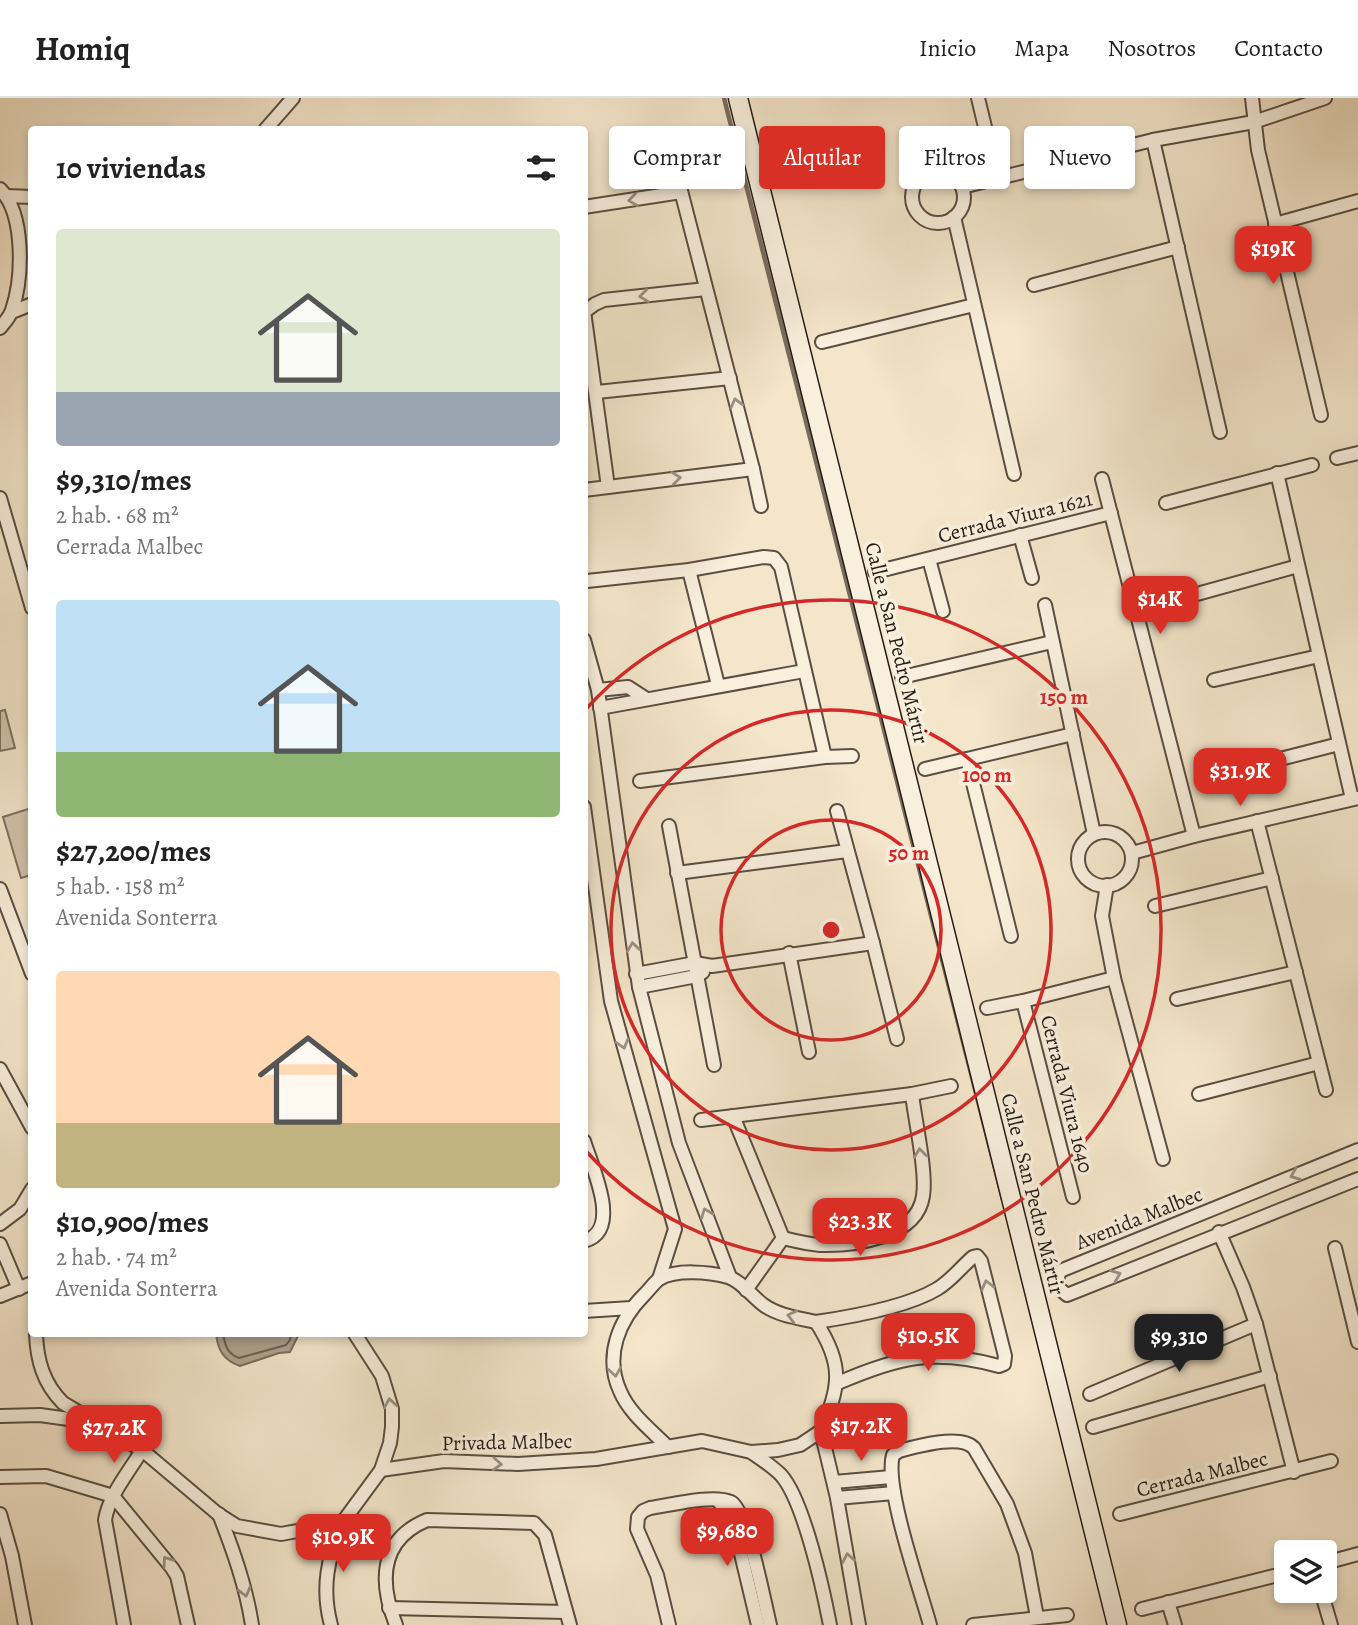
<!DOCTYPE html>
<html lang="es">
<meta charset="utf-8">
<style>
:root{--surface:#fff;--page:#f2f2f2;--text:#222;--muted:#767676;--line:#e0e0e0;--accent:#d93025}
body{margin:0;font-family:Alegreya,serif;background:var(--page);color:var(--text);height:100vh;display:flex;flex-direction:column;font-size:26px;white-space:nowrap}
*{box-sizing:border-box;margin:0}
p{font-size:23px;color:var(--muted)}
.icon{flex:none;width:38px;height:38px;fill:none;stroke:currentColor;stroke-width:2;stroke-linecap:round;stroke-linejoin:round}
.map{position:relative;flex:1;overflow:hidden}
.details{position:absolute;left:28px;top:28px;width:560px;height:1211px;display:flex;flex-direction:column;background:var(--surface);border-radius:7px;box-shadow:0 4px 10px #0003}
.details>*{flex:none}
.banner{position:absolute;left:609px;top:28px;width:644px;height:63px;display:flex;gap:14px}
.controls{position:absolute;left:1274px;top:1442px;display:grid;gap:14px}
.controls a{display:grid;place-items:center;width:63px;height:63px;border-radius:7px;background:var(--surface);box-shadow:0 4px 10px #0003;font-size:35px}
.price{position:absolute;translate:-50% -60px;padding:0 16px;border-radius:14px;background:var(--accent);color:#fff;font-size:23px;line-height:46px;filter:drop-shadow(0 2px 4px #0008)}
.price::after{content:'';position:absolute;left:50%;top:42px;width:21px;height:16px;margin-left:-10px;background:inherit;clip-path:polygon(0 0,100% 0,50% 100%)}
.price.selected{background:#222;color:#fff}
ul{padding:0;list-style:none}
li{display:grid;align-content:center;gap:14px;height:371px;padding:0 28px}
li span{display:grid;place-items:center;height:217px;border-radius:7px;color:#555}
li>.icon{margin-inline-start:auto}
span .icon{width:126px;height:126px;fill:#fffc;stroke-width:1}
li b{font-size:30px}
h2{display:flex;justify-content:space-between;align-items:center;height:84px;padding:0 28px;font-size:30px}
.chip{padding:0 24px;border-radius:7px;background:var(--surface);box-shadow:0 4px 10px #0003;font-size:24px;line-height:63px}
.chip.selected{background:var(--accent);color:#fff}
header{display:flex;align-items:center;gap:42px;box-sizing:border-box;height:98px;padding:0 35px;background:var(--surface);border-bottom:2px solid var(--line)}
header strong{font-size:33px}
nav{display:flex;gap:38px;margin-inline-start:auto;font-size:24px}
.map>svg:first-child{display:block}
.green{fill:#d1c4ac;stroke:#7c7060;stroke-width:2}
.water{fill:#aea18d;stroke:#786c5d;stroke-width:2}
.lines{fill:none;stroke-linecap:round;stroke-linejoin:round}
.shore{stroke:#6a5e51;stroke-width:2}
.stream{stroke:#786c5d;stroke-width:4.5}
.minor-casing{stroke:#5a4e42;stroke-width:16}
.secondary-casing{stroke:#261c15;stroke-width:21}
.minor{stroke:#f8efdd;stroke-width:12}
.secondary{stroke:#f8efdd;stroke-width:18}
.oneway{stroke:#9a9083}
.ring{fill:none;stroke:#d62828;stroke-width:3.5}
.labels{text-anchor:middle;stroke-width:7;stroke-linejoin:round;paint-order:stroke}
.street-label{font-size:21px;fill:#261c15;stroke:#f8efdd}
.centre{fill:#d62828;stroke:#f8efdd;stroke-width:3.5}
.ring-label{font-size:21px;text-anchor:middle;font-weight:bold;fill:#d62828;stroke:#f8efdd;stroke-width:7;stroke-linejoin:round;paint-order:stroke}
</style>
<header>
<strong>Homiq</strong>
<nav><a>Inicio</a><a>Mapa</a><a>Nosotros</a><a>Contacto</a></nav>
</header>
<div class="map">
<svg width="1358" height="1527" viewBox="0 0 1358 1527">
<rect width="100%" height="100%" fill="#f4e6cb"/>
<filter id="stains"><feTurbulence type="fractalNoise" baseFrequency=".00286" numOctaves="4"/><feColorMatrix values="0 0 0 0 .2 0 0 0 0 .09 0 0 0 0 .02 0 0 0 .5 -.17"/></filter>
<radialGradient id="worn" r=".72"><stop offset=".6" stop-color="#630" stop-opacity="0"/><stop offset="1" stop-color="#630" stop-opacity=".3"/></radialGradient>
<g class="green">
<path d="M5 612 15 650 0 653V613Z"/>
<path d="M31 710V777L21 780 3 719Z"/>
</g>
<path class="water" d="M216 1236H296L298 1238 290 1254 279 1255 240 1268C223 1262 218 1252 216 1236Z"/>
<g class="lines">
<path class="shore" d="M223 1236C225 1248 228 1256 239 1260L286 1247 290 1242 291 1236"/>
<path class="stream" d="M724 0 1003 1102"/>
<g class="minor-casing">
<g id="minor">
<path d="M978 0 991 54 1001 81"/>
<path d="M1252 0 1258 52 1321 317"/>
<path d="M265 32 293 0"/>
<path d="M1153 42 1220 334"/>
<path d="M672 58 753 371 761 408"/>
<circle cx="938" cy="99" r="26"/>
<path d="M962 89 1153 42 1254 24 1325 0"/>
<path d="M0 91C25 116 23 180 12 212 10 219 4 225 0 230"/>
<path d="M6 98 32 99"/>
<path d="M584 109 681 94"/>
<path d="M954 119 1014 376"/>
<path d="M1275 126 1358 103"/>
<path d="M1034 187 1178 149"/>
<path d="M584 213 608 389"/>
<path d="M12 214 32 206"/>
<path d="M584 214 595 206 604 202 706 191"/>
<path d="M822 244 974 207"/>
<path d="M597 294 730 280"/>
<path d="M1337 360 1358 355"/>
<path d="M1277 375 1352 701"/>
<path d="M1102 381 1194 738"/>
<path d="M584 392 753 371"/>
<path d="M0 400 32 510"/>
<path d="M1166 405 1312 367"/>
<path d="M1020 437 1032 480"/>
<path d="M929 461 943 513"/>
<path d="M689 472 718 587"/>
<path d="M875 474 1111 415"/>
<path d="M587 483 689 472 764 459 774 460 781 469 825 659"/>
<path d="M1197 496 1298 468"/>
<path d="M1045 507 1094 736"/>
<path d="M584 542 598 592 639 889 679 1045 730 1179"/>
<path d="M902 579 1052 544"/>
<path d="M1214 582 1319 558"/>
<path d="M598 592 628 589 645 600"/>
<path d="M600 610 804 573"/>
<path d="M967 661 1011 838"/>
<path d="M925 671 1073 636"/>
<path d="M1233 673 1339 646"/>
<path d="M640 683 825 659 852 658"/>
<path d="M584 709 611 903 675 1131 659 1181"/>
<path d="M837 713 873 845 897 941"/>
<path d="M1257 723 1326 992"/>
<path d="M669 728 714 967"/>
<circle cx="1105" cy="761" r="27"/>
<path d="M1132 755 1194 738 1358 700"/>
<path d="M677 775 847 753"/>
<path d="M1107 787 1102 818 1114 880 1163 1061"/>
<path d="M0 791 32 876"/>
<path d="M1155 808 1272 780"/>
<path d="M789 855 809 954"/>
<path d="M636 876 695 865 712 868 873 845"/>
<path d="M639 889 697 878 703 874"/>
<path d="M1177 901 1296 874"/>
<path d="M1023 903 1073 1099"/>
<path d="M987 910 1023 903 1114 880"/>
<path d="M0 971 32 1030"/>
<path d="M1199 996 1319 965"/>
<path d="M733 1018 783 1140"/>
<path d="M701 1022 912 996 951 988"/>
<path d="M584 1043C592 1069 623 1133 584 1143"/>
<path d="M1358 1052 1060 1173 1055 1187 1067 1197 1358 1081"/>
<path d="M0 1126 20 1111 32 1091"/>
<path d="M1219 1134 1243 1189 1256 1226 1294 1374"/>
<path d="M783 1140C795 1143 807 1146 820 1147 853 1148 917 1140 923 1098 927 1074 915 1023 912 996"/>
<path d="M0 1146 19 1191"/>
<path d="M1335 1150 1358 1244"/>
<path d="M746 1192 783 1140"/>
<path d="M0 1198 32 1185"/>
<path d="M584 1213 631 1210"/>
<path d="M816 1224C850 1219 907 1209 937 1191 951 1183 961 1169 973 1159L977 1158 981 1163 1005 1258 1004 1266 999 1268C934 1250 898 1259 838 1285"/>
<path d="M36 1236C37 1262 43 1285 63 1305L142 1352 218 1416 237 1428 281 1436 342 1425 381 1372 390 1345 392 1329V1311L382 1278 355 1236"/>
<path d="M1090 1296 1256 1226"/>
<path d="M0 1318 40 1317 90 1324"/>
<path d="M1093 1329 1270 1278"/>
<path d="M821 1333 837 1400 859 1527"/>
<path d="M668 1349C651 1332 629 1315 620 1293 604 1258 619 1222 644 1197 649 1192 654 1185 659 1181 676 1171 709 1174 728 1179 742 1183 753 1200 765 1208 780 1218 799 1220 816 1224 844 1267 840 1288 821 1333"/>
<path d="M751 1354C761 1361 772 1368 781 1377 804 1403 823 1491 830 1527"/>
<path d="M381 1372 444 1363 518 1366 596 1361 702 1343 751 1354 778 1352 800 1347 821 1333"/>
<path d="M0 1379 46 1378 113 1398 172 1470 177 1478 188 1527"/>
<path d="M834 1384 891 1379"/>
<path d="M837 1400 894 1395"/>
<path d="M717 1402 732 1418 758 1527"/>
<path d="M0 1416 12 1458 25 1527"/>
<path d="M219 1416C233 1452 246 1488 252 1527"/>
<path d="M1120 1416 1331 1363"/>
<path d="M1325 1465 1358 1456"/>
<path d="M1321 1493 1331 1527"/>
<path d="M1168 1504 1175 1527"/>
<path d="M389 1510 566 1514"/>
<path d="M1142 1511 1286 1475"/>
<path d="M124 1527 105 1422C109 1397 129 1374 142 1352"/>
<path d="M331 1527C321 1490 328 1459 342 1425"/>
<path d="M396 1527C379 1484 379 1442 427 1422L534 1425 545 1437 570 1527"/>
<path d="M669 1527 657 1477 637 1431 638 1419 643 1413 650 1410C671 1407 713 1396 731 1404 747 1411 765 1507 770 1527"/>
<path d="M930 1527C920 1490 884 1389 893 1357L899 1353C917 1348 961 1336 974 1350L1007 1406 1025 1455 1037 1519"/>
<path d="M973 1527 1067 1517"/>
</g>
</g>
<g class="secondary-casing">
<path id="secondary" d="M738 0 1117 1527"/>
</g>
<use href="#minor" class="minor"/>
<use href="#secondary" class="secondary"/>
</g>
<defs><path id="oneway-chevron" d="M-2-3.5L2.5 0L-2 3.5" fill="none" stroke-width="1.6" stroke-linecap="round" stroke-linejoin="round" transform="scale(1.75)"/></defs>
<g class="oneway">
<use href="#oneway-chevron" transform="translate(633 102) rotate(172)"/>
<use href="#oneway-chevron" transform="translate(644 198) rotate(173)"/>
<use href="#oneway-chevron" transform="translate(736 305) rotate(-105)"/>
<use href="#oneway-chevron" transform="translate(676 380) rotate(-7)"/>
<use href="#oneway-chevron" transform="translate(633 849) rotate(-98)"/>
<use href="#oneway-chevron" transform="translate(623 946) rotate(74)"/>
<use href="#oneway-chevron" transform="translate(920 1055) rotate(-97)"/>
<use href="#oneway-chevron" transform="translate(1295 1077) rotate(158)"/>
<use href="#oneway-chevron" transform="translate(706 1115) rotate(-111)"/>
<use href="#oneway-chevron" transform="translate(1116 1177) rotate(-22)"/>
<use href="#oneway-chevron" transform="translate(987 1187) rotate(-104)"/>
<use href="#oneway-chevron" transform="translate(792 1218) rotate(-166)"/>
<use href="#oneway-chevron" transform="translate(615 1274) rotate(81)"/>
<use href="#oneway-chevron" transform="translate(390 1305) rotate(-99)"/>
<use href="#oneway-chevron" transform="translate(497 1366) rotate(3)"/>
<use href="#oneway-chevron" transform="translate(848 1460) rotate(-100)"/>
<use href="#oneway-chevron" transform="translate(167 1463) rotate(-125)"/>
<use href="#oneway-chevron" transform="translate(245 1494) rotate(76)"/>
</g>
<g class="ring">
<circle cx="831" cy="832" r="110"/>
<circle cx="831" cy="832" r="220"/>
<path d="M586 611A330 330 0 1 1 586 1053"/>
</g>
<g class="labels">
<g class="street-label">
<text transform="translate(1015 419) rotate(-14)" y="7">Cerrada Viura 1621</text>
<text transform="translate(897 545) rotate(76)" y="7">Calle a San Pedro Mártir</text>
<text transform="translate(1067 996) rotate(76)" y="7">Cerrada Viura 1640</text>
<text transform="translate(1033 1096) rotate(76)" y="7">Calle a San Pedro Mártir</text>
<text transform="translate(1139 1120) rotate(-22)" y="7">Avenida Malbec</text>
<text transform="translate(507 1344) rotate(-1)" y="7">Privada Malbec</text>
<text transform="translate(1202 1376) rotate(-14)" y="7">Cerrada Malbec</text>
</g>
</g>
<circle cx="831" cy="832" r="10" class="centre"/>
<g class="ring-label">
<text x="1064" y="606">150 m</text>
<text x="987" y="684">100 m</text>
<text x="909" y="762">50 m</text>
</g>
<rect width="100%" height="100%" filter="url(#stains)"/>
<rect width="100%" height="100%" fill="url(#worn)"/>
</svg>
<div class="controls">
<a><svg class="icon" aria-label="layers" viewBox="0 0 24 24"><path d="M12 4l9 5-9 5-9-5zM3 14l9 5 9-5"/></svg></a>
</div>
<b class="price" style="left:1273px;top:188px">$19K</b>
<b class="price" style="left:1160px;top:538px">$14K</b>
<b class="price" style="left:1240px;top:710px">$31.9K</b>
<b class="price" style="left:860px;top:1160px">$23.3K</b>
<b class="price" style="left:928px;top:1275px">$10.5K</b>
<b class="price selected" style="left:1179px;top:1276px">$9,310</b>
<b class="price" style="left:861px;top:1365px">$17.2K</b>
<b class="price" style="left:114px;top:1367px">$27.2K</b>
<b class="price" style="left:727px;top:1470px">$9,680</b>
<b class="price" style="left:343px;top:1476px">$10.9K</b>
<div class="banner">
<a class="chip">Comprar</a>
<a class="chip selected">Alquilar</a>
<a class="chip">Filtros</a>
<a class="chip">Nuevo</a>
</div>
<section class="details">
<h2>10 viviendas<svg class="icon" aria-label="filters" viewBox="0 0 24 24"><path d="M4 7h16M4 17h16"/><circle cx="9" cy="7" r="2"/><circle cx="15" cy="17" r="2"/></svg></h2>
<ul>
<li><span style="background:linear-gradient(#dfe7d0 75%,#9aa5b1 0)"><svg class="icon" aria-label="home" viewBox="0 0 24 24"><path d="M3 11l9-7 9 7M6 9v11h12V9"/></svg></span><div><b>$9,310/mes</b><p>2 hab. · 68 m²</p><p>Cerrada Malbec</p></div></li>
<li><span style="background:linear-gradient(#bfe0f5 70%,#8fb573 0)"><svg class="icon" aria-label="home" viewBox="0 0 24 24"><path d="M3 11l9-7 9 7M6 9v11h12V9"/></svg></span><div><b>$27,200/mes</b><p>5 hab. · 158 m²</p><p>Avenida Sonterra</p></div></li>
<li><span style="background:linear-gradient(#ffd9b3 70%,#c2b280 0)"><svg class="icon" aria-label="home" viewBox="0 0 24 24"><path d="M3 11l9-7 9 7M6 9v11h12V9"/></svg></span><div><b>$10,900/mes</b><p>2 hab. · 74 m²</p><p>Avenida Sonterra</p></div></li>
</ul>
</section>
</div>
